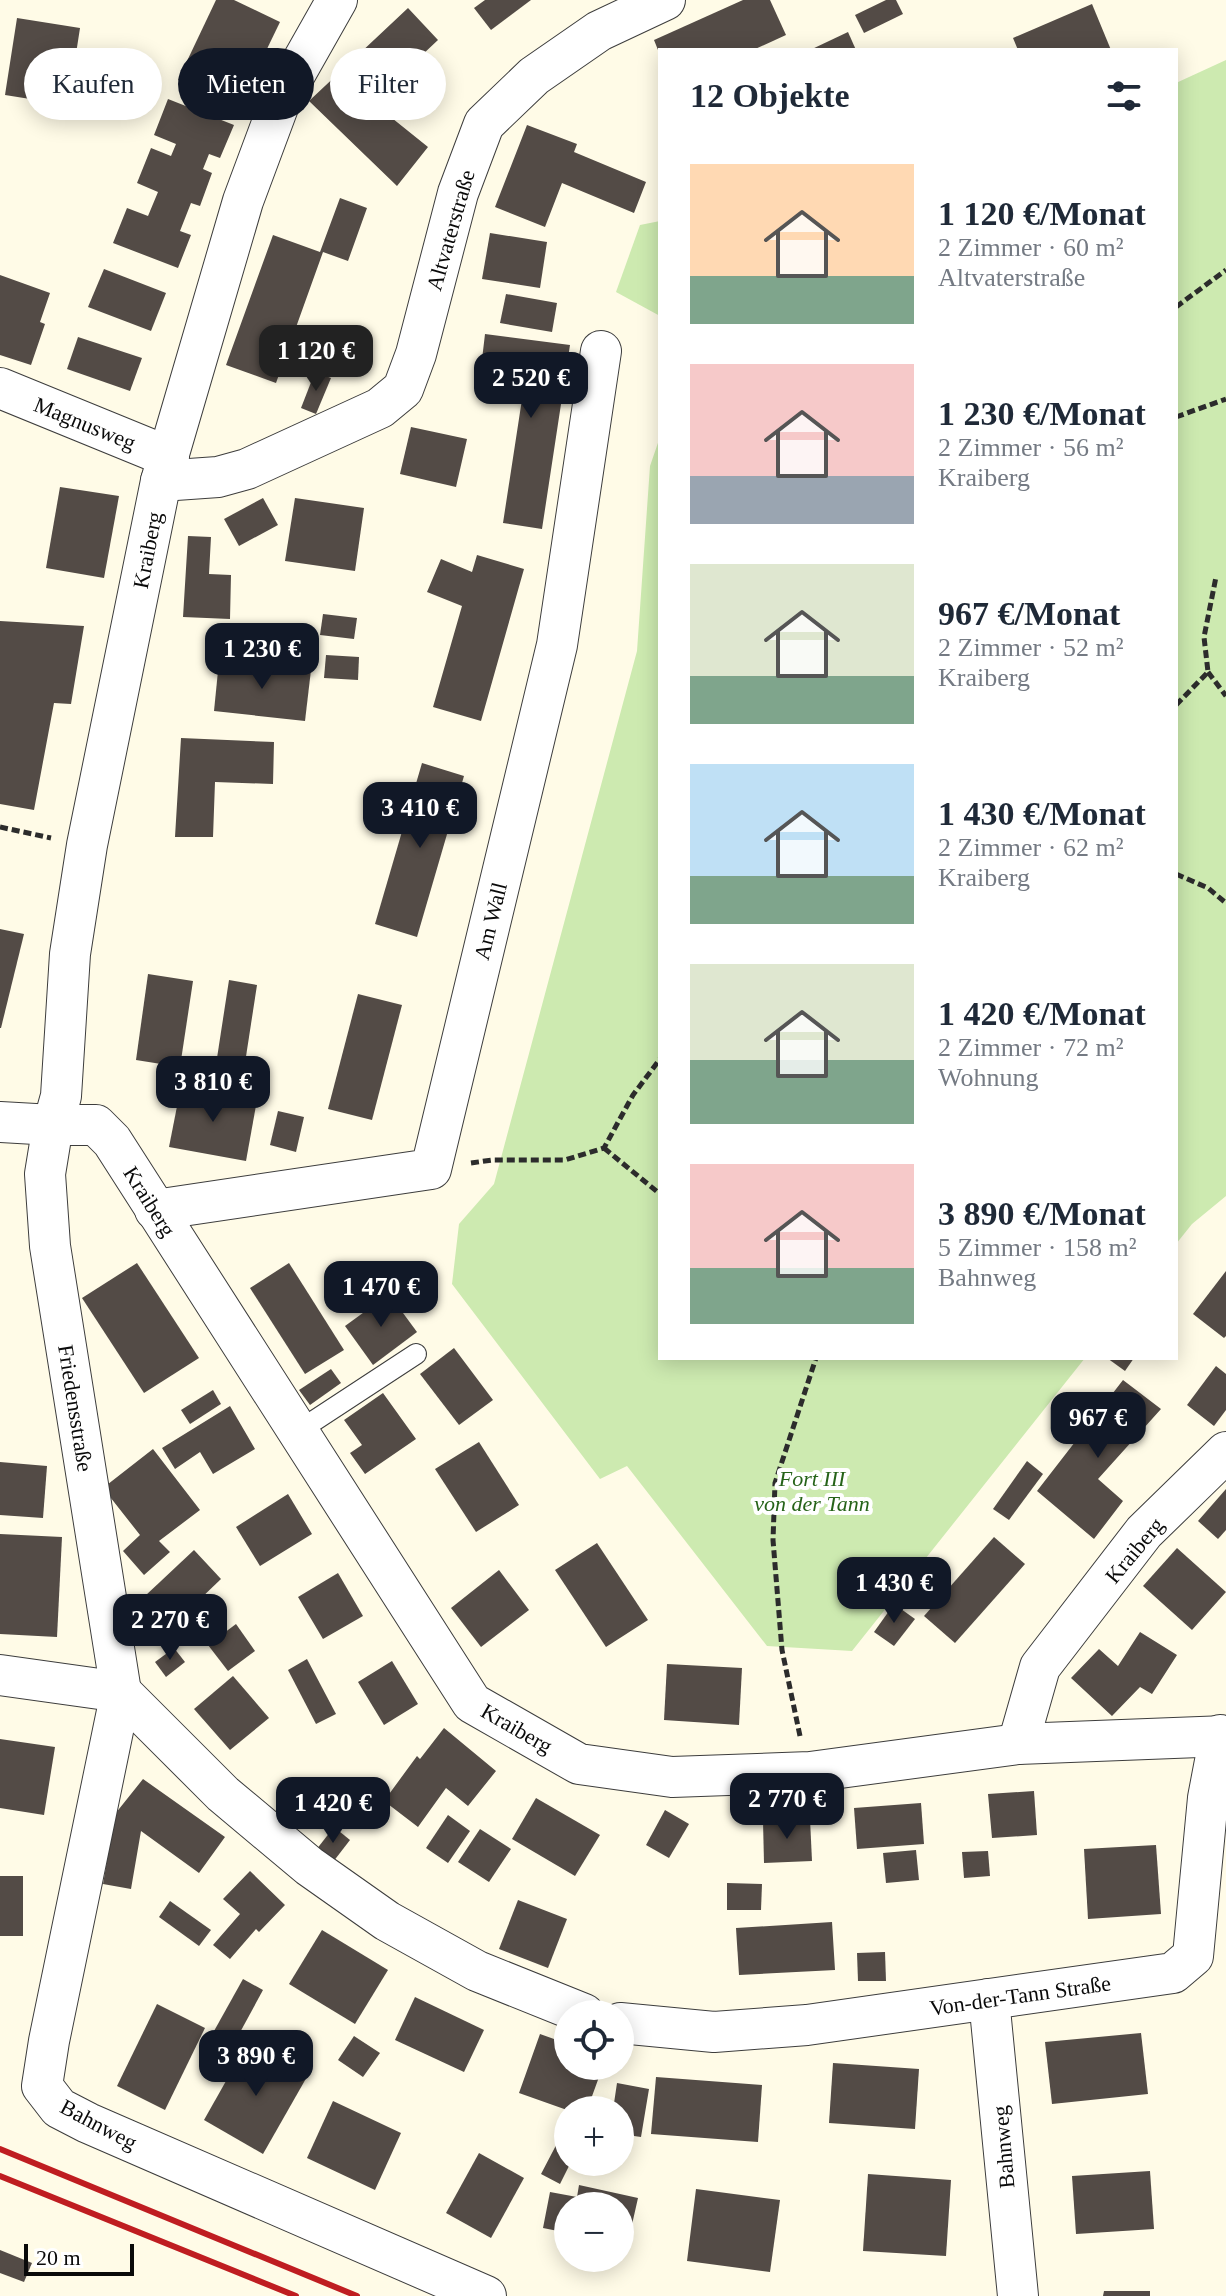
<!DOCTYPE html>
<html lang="de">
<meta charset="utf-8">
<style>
:root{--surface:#fff;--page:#f6f6f7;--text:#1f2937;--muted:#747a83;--accent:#111827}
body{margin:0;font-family:Georgia,serif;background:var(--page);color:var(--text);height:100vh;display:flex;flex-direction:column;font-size:30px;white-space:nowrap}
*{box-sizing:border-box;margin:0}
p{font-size:26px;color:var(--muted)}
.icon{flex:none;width:44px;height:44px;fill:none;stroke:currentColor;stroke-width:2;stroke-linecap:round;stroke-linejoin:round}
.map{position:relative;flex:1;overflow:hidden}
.panel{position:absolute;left:658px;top:48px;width:520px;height:1312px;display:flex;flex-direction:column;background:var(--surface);border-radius:0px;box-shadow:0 4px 20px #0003}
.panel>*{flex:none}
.guide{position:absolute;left:24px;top:48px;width:514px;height:72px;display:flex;gap:16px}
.fabs{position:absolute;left:554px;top:2000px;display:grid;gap:16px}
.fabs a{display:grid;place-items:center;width:80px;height:80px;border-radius:50%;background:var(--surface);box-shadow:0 4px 20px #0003;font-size:40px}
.scale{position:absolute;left:24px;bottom:20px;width:110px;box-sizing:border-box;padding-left:8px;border:4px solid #0a0a0a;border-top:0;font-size:22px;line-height:28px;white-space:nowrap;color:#0a0a0a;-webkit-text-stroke:6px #fff;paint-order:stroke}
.price{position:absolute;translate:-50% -68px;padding:0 18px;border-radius:16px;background:var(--accent);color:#fff;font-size:26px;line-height:52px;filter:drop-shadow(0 2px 4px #0008)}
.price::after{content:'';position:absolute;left:50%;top:48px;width:24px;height:18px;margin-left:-12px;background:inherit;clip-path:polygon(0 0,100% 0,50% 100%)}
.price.active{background:#222;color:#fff}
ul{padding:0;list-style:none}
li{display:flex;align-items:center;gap:24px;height:200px;padding:0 32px}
li span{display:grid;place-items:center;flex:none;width:224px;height:160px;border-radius:0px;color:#555}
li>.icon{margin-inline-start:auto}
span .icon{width:96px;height:96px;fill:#fffc;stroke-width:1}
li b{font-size:34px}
h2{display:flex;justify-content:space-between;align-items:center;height:96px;padding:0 32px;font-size:34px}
.chip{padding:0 28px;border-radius:36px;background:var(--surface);box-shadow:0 4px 20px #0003;font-size:28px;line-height:72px}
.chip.active{background:var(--accent);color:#fff}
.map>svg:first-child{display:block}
.green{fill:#cdeab0}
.building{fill:#534b46}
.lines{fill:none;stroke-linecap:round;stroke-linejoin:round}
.service-casing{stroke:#3d3d3d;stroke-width:22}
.minor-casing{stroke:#3d3d3d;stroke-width:42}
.path{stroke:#2c2c2c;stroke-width:5;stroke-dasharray:8 4;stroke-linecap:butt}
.service{stroke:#fff;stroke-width:20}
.minor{stroke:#fff;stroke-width:40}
.rail{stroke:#bf1d21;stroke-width:6}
.labels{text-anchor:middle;stroke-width:8;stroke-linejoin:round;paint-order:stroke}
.street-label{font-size:22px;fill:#0a0a0a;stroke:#fff}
.park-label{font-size:22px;font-style:italic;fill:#266319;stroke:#fff}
</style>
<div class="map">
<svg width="1226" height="2296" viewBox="0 0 1226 2296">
<rect width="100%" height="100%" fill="#fffbe7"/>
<g class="green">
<path d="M1226 60V1196L1192 1224 1176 1244V83Z"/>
<path d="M660 221V316L616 292 640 225Z"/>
<path d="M660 437V1358H1085L852 1651 767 1646 627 1466 600 1479 452 1284 459 1224 494 1184 637 651 650 466Z"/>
</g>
<g class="building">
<path d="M216 0H234L280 22 238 109 178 80Z"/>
<path d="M485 0H531L491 30 474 8Z"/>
<path d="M743 0H770L786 35 753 50H658L654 40Z"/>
<path d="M886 0H896L903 14 864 33 855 15Z"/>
<path d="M1092 4 1111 50H1018L1013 38Z"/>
<path d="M408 8 438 40 372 102 428 147 397 186 309 101Z"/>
<path d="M17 18 80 28 68 105 5 95Z"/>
<path d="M848 32 856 50H810Z"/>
<path d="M168 99 234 125 220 158 209 154 203 169 212 173 200 206 191 203 180 231 191 235 178 268 113 243 127 208 148 216 158 192 137 183 151 148 171 156 176 144 154 135Z"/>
<path d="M527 125 577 144 574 152 646 182 634 213 562 183 545 227 495 207Z"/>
<path d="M340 198 367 208 348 261 323 252 276 383 226 365 273 235 320 252Z"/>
<path d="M490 233 547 242 540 288 482 279Z"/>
<path d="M104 269 166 293 151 331 88 307Z"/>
<path d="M0 275 50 293 40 322 45 324 31 365 0 355Z"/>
<path d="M506 294 557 303 552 332 500 323Z"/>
<path d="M485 334 570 345 542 529 503 523 526 373 481 368Z"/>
<path d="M78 337 142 358 130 391 67 369Z"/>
<path d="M315 372 331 378 316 414 301 408Z"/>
<path d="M411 427 467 439 456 487 400 474Z"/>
<path d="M60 487 119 496 104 578 46 568Z"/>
<path d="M263 498 278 525 239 546 224 519Z"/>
<path d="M295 498 364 508 355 571 285 561Z"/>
<path d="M188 536 211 537 209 574 231 575 230 619 183 617Z"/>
<path d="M477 555 524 569 481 721 433 707 462 606 427 592 441 559 472 572Z"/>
<path d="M323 614 357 618 354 639 320 635Z"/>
<path d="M0 621 84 626 71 704 54 703 34 810 0 804Z"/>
<path d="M326 655 359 657 358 680 324 678Z"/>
<path d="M219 661 311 670 305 721 214 711Z"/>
<path d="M181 738 274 742 273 784 215 782 213 837H175Z"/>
<path d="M422 763 464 776 417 937 375 924Z"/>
<path d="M0 929 24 934 1 1028H0Z"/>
<path d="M148 974 193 981 180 1067 136 1060Z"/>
<path d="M229 980 257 985 245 1063 217 1058Z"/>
<path d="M358 994 402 1005 372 1120 328 1109Z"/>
<path d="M181 1086 257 1100 246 1161 169 1147Z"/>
<path d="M278 1111 304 1117 296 1152 270 1145Z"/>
<path d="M137 1263 199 1358 144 1393 82 1298Z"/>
<path d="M289 1263 344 1350 305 1374 250 1288Z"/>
<path d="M1226 1271V1336L1224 1338 1193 1314Z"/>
<path d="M389 1294 417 1332 373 1365 345 1326Z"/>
<path d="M454 1348 493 1400 459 1425 420 1374Z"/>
<path d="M1107 1358H1134L1125 1371Z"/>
<path d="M1216 1366 1226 1374V1410L1214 1426 1187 1405Z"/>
<path d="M331 1369 341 1383 310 1405 299 1390Z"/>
<path d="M1123 1380 1161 1409 1098 1479 1123 1501 1094 1539 1037 1491Z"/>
<path d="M213 1390 221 1404 190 1424 181 1410Z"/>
<path d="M383 1393 416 1439 365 1474 350 1453 362 1445 344 1420Z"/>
<path d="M230 1406 255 1449 213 1474 200 1452 175 1469 162 1448Z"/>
<path d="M479 1442 519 1505 476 1532 435 1469Z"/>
<path d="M153 1449 200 1510 159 1541 170 1552 144 1575 123 1551 140 1535 103 1488Z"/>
<path d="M1027 1461 1043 1474 1009 1520 993 1509Z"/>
<path d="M0 1462 47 1466 43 1518 0 1515Z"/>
<path d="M1226 1489V1530L1218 1539 1198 1521Z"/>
<path d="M288 1494 312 1534 260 1566 236 1527Z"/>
<path d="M0 1534 62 1537 57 1637 0 1634Z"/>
<path d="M994 1537 1025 1564 955 1643 924 1616Z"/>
<path d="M597 1543 648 1620 606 1647 555 1570Z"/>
<path d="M1177 1548 1226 1592 1192 1630 1143 1586Z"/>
<path d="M194 1550 221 1579 173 1625 145 1596Z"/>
<path d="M499 1570 529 1610 481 1647 451 1608Z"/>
<path d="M338 1573 363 1616 323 1639 298 1597Z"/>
<path d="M894 1604 915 1619 894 1646 874 1632Z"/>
<path d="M236 1624 255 1651 228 1671 208 1645Z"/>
<path d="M1140 1632 1177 1655 1152 1694 1140 1687 1112 1716 1071 1678 1099 1649 1118 1666Z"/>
<path d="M174 1648 185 1662 166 1677 155 1662Z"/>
<path d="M307 1659 336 1714 316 1724 288 1670Z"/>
<path d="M392 1661 418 1704 384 1725 358 1682Z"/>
<path d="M667 1664 742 1668 739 1725 664 1720Z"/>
<path d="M233 1676 269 1718 230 1750 194 1709Z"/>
<path d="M444 1728 496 1771 468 1806 446 1788 418 1827 384 1801 417 1756 420 1759Z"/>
<path d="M0 1739 55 1747 44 1815 0 1808Z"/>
<path d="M143 1779 225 1837 199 1873 141 1831 131 1889 103 1884 115 1814Z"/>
<path d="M1034 1791 1037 1835 992 1838 988 1794Z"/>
<path d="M536 1798 600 1835 575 1876 512 1839Z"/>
<path d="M921 1803 924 1844 857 1849 854 1808Z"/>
<path d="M665 1810 689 1824 669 1858 646 1845Z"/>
<path d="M448 1815 470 1831 448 1863 426 1848Z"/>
<path d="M810 1819 812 1861 764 1863 763 1821Z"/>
<path d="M334 1827 350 1840 333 1862 316 1850Z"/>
<path d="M480 1829 511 1849 489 1882 458 1862Z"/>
<path d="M1156 1845 1161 1914 1088 1919 1084 1849Z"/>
<path d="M916 1850 919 1880 886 1883 883 1853Z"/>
<path d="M988 1851 990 1876 964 1878 962 1852Z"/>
<path d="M250 1871 285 1905 259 1932 256 1929 230 1959 213 1945 240 1914 223 1899Z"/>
<rect x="0" y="1876" width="23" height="60"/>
<path d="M727 1883 762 1884 761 1910H727Z"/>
<path d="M518 1900 567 1919 548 1968 499 1949Z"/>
<path d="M170 1901 211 1930 199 1946 159 1917Z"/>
<path d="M832 1922 835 1970 739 1975 736 1928Z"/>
<path d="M322 1930 388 1970 355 2024 289 1984Z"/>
<path d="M885 1952 886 1981H858L857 1953Z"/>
<path d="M243 1979 263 1990 225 2060 204 2049Z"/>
<path d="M415 1997 484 2030 464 2072 395 2040Z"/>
<path d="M157 2004 205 2028 165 2110 117 2086Z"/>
<path d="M1141 2033 1148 2094 1052 2104 1045 2042Z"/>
<path d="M540 2034 568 2044V2066H603L587 2110H567L519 2093Z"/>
<path d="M354 2036 380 2053 363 2077 338 2060Z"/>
<path d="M248 2042 308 2075 263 2154 204 2120Z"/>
<path d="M833 2063 919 2069 915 2129 829 2123Z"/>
<path d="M656 2077 762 2085 758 2142 651 2134Z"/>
<path d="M617 2083 649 2089 641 2137 620 2134V2110H613Z"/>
<path d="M333 2101 401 2133 375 2190 307 2158Z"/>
<path d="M564 2130 568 2132V2162H571L560 2184 541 2174Z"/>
<path d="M479 2153 524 2178 491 2238 446 2213Z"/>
<path d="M1150 2171 1154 2229 1076 2234 1072 2176Z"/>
<path d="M868 2174 951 2180 946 2256 863 2251Z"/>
<path d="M579 2185 638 2198 626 2251 620 2250V2206H568V2233L543 2228 550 2192 577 2197Z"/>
<path d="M696 2189 780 2200 770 2272 687 2261Z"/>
<path d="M0 2250 32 2263 24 2282 0 2273Z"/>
<path d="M1104 2291H1150V2296H1103Z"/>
</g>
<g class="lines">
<g class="service-casing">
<path id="service" d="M297 1432 416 1354"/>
</g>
<g class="minor-casing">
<g id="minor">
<path d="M337 0 281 99 243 201 161 481 87 845 70 954 61 1096 53 1125H96L112 1141 472 1703 579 1764 672 1777 810 1772 1018 1744 1226 1736"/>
<path d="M0 388 169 457"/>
<path d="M161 481 218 477 247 469 380 408 403 389 416 354 458 193 484 124 534 76 599 31 665 0"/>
<path d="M0 1122 53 1125 45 1174 50 1246 121 1692 49 2041 42 2086 59 2108 88 2123 486 2296"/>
<path d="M155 1210 431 1169 557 645 601 351"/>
<path d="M0 1675 121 1692 223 1794 309 1866 387 1921 477 1971 584 2014"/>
<path d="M1018 1744 1040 1667 1144 1532 1226 1452"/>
<path d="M989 1999 1018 2296"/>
<path d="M620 2023 714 2032 807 2025 1173 1973 1193 1956 1208 1798 1220 1735"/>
</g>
</g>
<g class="path">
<path d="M1176 307 1226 270"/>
<path d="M1176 417 1226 399"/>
<path d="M1208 672 1226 696"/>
<path d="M1176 705 1208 672 1204 637 1216 577"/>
<path d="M0 827 51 838"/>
<path d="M1176 874 1208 888 1226 903"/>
<path d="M604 1148 660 1194"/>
<path d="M471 1163 492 1160H565L604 1148 633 1095 660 1059"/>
<path d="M800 1736 782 1650 773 1540 775 1483 816 1358"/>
</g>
<use href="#service" class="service"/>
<use href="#minor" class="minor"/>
<g class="rail">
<path d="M0 2149 357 2296"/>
<path d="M0 2176 296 2296"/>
</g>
</g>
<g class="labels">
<g class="street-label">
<text transform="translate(450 230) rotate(-74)" y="8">Altvaterstraße</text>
<text transform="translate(85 423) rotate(22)" y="8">Magnusweg</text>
<text transform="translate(147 550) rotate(-79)" y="8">Kraiberg</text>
<text transform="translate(490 921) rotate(-76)" y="8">Am Wall</text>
<text transform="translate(150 1201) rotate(58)" y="8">Kraiberg</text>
<text transform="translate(76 1408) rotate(81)" y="8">Friedensstraße</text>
<text transform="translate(1134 1550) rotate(-50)" y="8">Kraiberg</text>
<text transform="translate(517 1728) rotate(30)" y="8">Kraiberg</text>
<text transform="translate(1020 1995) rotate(-8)" y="8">Von-der-Tann Straße</text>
<text transform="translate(99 2124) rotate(28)" y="8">Bahnweg</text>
<text transform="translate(1003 2147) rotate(-95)" y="8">Bahnweg</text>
</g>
<g class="park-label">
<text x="812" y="1486">Fort III<tspan x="812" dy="25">von der Tann</tspan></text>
</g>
</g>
</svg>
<div class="fabs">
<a><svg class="icon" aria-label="locate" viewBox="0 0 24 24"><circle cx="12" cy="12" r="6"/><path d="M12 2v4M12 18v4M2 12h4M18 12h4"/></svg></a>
<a>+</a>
<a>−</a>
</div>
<div class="scale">20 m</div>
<b class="price active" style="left:316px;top:393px">1 120 €</b>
<b class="price" style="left:531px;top:420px">2 520 €</b>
<b class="price" style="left:262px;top:691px">1 230 €</b>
<b class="price" style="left:420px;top:850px">3 410 €</b>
<b class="price" style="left:213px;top:1124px">3 810 €</b>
<b class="price" style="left:381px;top:1329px">1 470 €</b>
<b class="price" style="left:1098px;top:1460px">967 €</b>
<b class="price" style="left:894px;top:1625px">1 430 €</b>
<b class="price" style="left:170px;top:1662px">2 270 €</b>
<b class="price" style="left:787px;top:1841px">2 770 €</b>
<b class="price" style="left:333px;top:1845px">1 420 €</b>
<b class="price" style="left:256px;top:2098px">3 890 €</b>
<div class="guide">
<a class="chip">Kaufen</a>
<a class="chip active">Mieten</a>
<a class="chip">Filter</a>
</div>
<section class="panel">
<h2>12 Objekte<svg class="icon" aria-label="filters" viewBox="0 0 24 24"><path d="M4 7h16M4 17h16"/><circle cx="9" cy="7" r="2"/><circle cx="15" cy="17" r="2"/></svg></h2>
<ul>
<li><span style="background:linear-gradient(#ffd9b3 70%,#7fa58c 0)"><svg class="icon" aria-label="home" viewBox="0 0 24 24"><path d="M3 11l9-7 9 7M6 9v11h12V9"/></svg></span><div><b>1 120 €/Monat</b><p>2 Zimmer · 60 m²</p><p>Altvaterstraße</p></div></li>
<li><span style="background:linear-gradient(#f6c9c9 70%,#9aa5b1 0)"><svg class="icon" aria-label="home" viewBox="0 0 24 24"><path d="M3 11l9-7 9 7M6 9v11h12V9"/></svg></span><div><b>1 230 €/Monat</b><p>2 Zimmer · 56 m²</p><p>Kraiberg</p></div></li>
<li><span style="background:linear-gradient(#dfe7d0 70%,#7fa58c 0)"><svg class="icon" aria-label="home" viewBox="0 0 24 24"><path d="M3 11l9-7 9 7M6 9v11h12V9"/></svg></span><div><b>967 €/Monat</b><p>2 Zimmer · 52 m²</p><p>Kraiberg</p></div></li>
<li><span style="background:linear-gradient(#bfe0f5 70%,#7fa58c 0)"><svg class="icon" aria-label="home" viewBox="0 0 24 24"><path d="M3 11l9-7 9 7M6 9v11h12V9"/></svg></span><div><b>1 430 €/Monat</b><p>2 Zimmer · 62 m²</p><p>Kraiberg</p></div></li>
<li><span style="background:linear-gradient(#dfe7d0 60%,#7fa58c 0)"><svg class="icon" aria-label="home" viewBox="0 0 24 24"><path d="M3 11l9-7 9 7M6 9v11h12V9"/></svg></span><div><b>1 420 €/Monat</b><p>2 Zimmer · 72 m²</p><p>Wohnung</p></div></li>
<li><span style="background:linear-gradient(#f6c9c9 65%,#7fa58c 0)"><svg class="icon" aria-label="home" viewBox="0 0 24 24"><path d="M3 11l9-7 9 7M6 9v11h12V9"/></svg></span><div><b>3 890 €/Monat</b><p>5 Zimmer · 158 m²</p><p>Bahnweg</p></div></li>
</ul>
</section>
</div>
